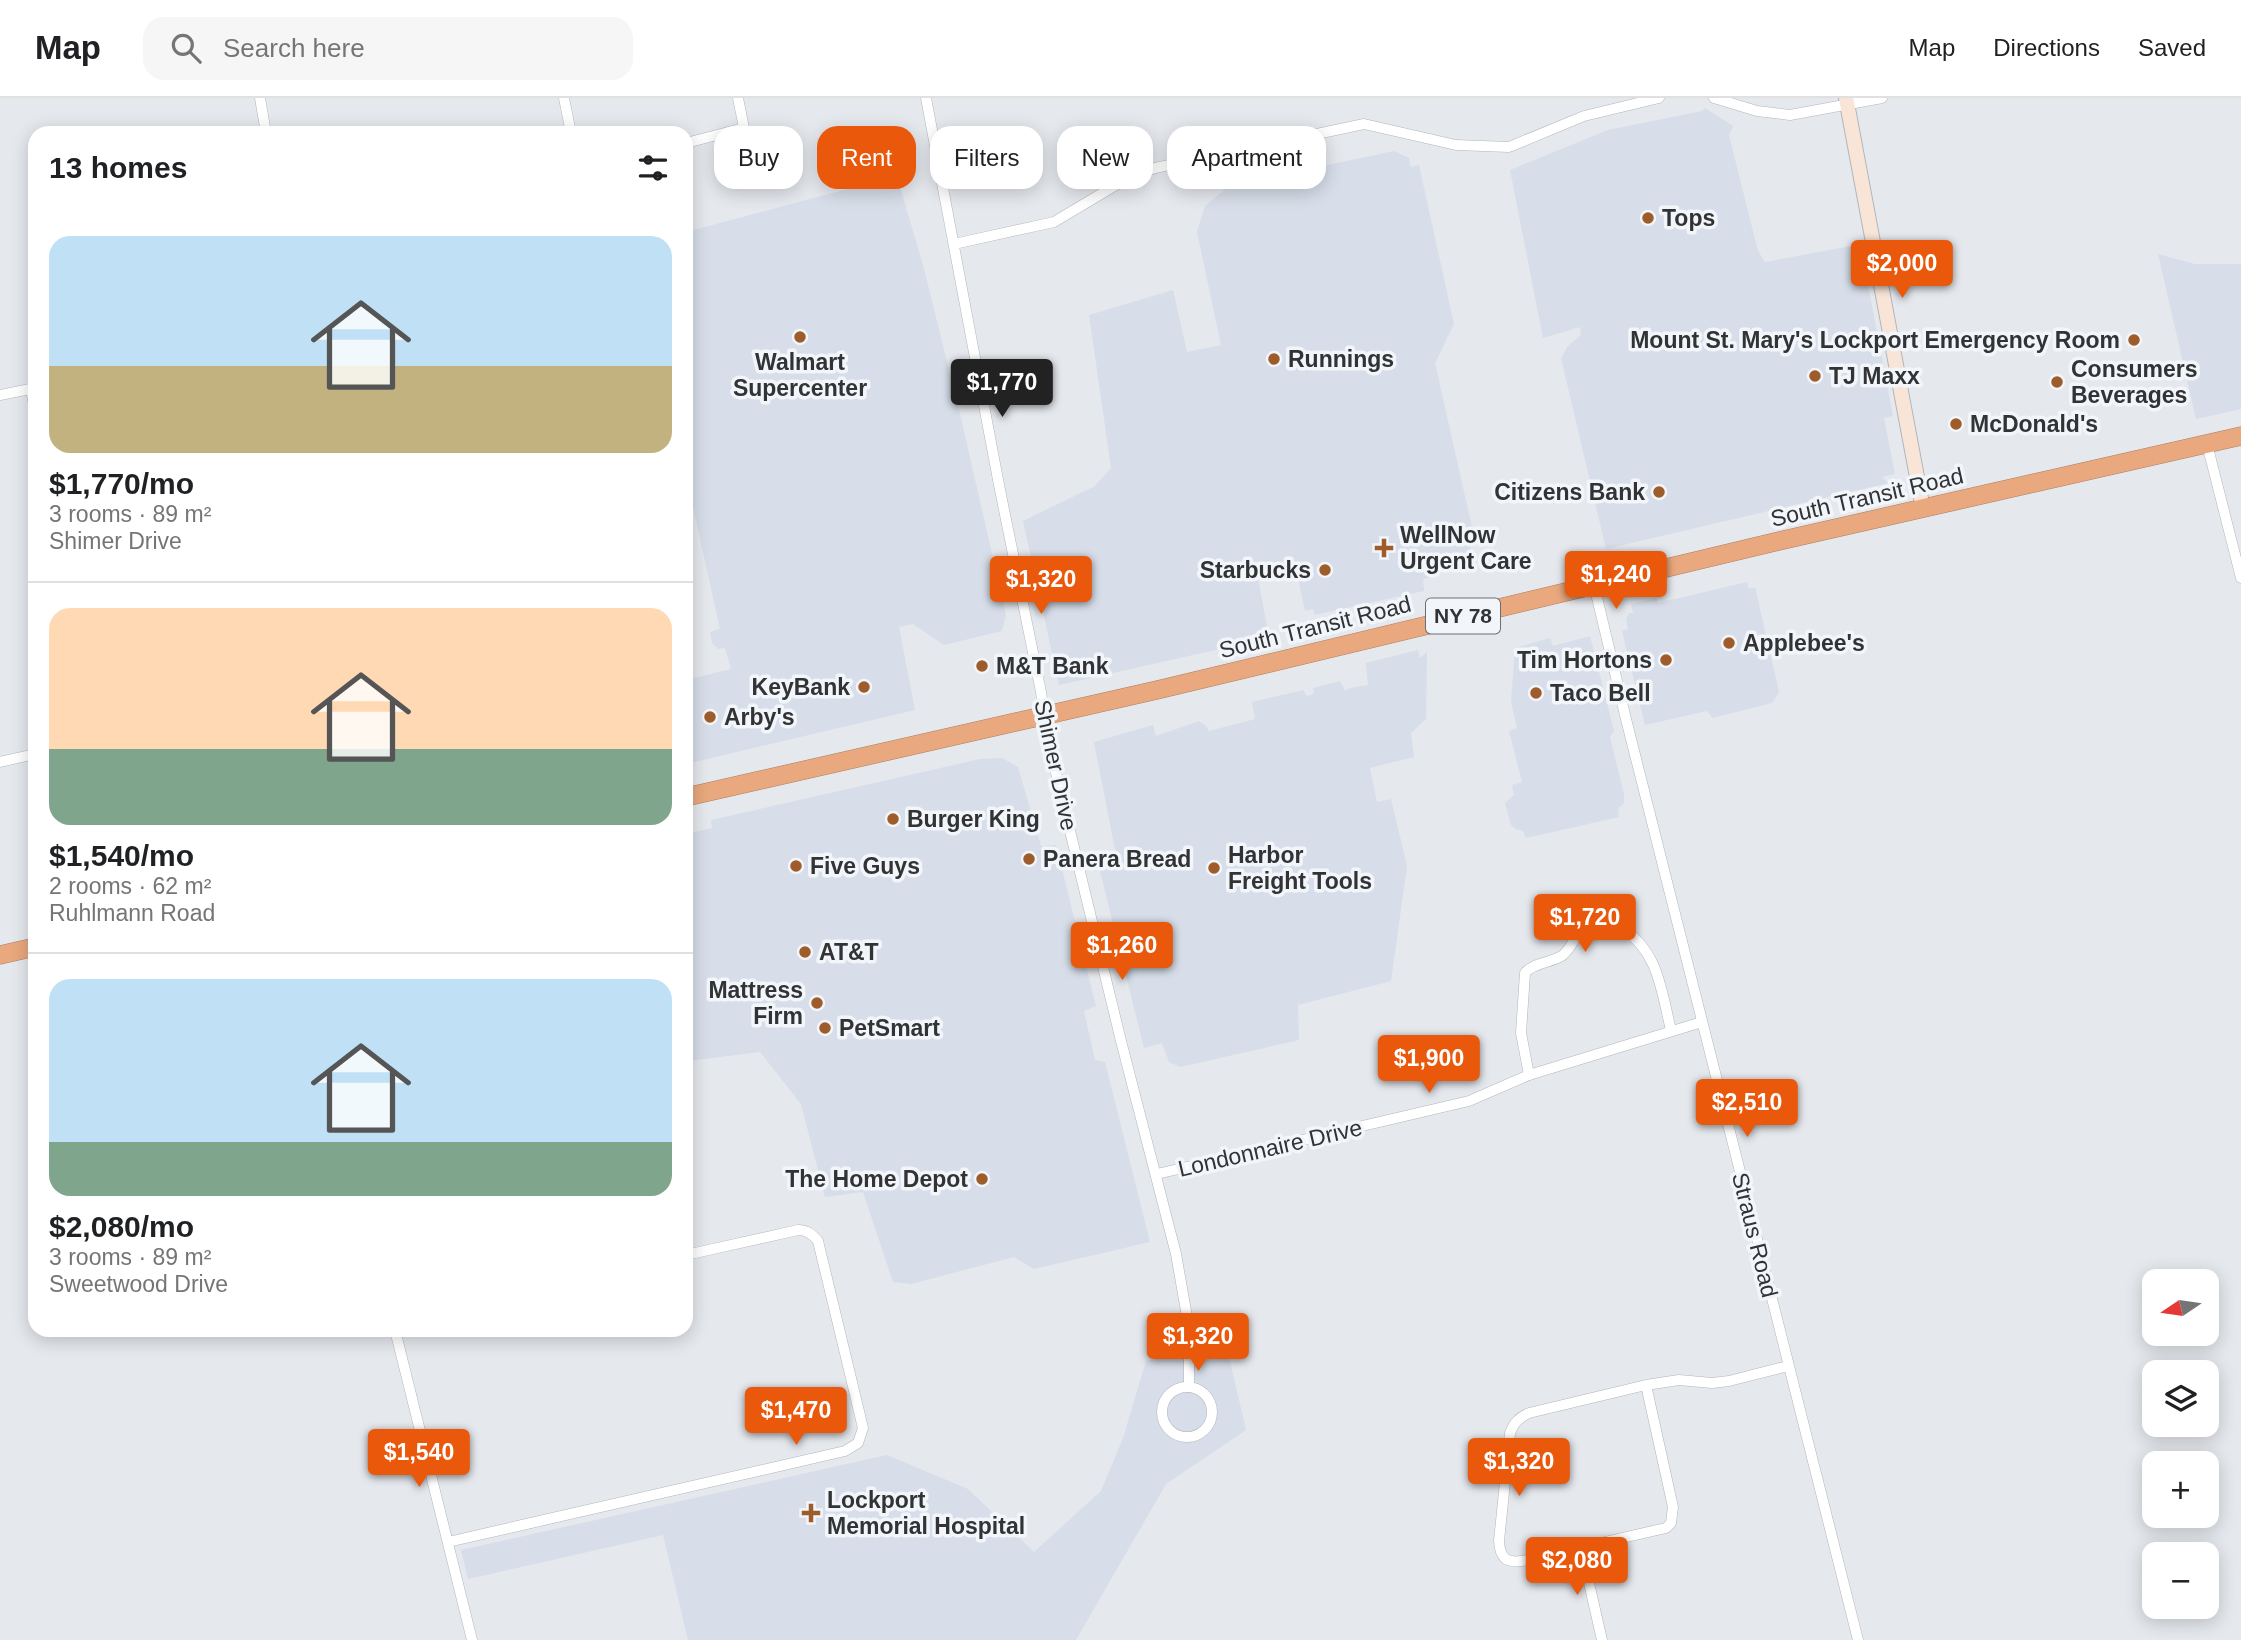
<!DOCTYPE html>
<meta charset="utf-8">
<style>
:root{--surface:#fff;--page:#f6f6f6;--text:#202124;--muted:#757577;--line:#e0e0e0;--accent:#ea580c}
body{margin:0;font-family:Arial,sans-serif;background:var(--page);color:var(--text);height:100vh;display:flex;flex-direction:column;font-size:26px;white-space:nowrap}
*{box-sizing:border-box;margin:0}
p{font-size:23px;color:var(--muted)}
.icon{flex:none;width:38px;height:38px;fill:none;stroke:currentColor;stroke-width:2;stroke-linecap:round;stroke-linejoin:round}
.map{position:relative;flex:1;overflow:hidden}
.panel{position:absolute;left:28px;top:28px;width:665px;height:1211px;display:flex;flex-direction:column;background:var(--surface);border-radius:21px;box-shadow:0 4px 18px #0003}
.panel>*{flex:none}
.hud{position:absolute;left:714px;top:28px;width:665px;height:63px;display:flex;gap:14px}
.needle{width:46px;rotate:257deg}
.controls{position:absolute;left:2142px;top:1171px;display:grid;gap:14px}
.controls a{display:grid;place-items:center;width:77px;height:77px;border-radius:14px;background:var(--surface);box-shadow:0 4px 18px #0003;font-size:35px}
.price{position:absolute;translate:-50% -60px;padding:0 16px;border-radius:7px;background:var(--accent);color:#fff;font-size:23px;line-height:46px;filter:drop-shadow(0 2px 4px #0008)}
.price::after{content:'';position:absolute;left:50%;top:42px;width:21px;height:16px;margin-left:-10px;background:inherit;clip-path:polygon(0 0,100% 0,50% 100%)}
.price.selected{background:#222;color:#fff}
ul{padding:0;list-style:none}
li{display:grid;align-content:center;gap:14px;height:371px;padding:0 21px}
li+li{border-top:2px solid var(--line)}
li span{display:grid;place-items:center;height:217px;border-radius:21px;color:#555}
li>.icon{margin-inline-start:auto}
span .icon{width:126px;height:126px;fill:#fffc;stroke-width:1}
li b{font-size:30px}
h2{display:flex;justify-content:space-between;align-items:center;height:84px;padding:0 21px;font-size:30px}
.tag{padding:0 24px;border-radius:21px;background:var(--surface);box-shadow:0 4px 18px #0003;font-size:24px;line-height:63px}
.tag.selected{background:var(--accent);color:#fff}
header{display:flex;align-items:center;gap:42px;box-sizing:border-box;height:98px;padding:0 35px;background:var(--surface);border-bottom:2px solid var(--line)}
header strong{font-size:33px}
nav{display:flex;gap:38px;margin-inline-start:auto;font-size:24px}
.search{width:490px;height:63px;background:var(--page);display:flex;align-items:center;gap:18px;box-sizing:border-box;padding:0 24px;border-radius:21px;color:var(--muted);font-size:26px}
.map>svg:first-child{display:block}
.built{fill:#d7dee9}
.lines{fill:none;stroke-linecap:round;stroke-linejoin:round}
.street-casing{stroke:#b2b6ba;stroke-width:11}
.secondary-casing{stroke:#b2b6ba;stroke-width:16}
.highway-casing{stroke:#a97f64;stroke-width:19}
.street{stroke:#fff;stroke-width:10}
.secondary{stroke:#f8e5d8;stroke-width:14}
.highway{stroke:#e9a87d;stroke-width:18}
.poi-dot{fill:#9f5c2b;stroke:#f2f6fa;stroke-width:2.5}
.labels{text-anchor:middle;stroke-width:7;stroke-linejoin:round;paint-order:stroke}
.shield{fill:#f2f6fa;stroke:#6b6e70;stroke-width:2}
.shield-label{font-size:21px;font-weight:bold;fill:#313335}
.poi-label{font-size:23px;font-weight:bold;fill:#313335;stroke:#f2f6fa;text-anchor:start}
.street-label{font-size:23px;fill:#313335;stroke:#f2f6fa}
</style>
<header>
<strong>Map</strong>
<div class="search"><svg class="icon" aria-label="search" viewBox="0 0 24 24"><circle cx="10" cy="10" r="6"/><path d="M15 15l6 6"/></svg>Search here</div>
<nav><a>Map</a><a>Directions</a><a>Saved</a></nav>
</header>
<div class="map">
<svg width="2241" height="1542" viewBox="0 0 2241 1542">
<rect width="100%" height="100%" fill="#e5e8ed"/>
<g class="built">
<path d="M1705 10 1733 28 1729 37 1758 153 1765 164 1851 148 1861 150 1893 318 1884 320 1895 376 1882 379 1888 385 1606 451 1561 260 1568 248 1581 237 1580 229 1543 240 1510 72 1608 32 1702 13Z"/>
<path d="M1394 53 1409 60 1411 69 1419 67 1454 226 1435 265 1476 447 1470 449 1472 457 1428 466 1430 479 1423 481 1424 493 1315 517 1313 511 1305 513 1295 466 1257 474 1269 540 1059 587 1023 423 1095 388 1111 370 1089 217 1173 192 1187 254 1221 247 1197 134 1205 108 1229 88Z"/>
<path d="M889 80 891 90 900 89 923 167 961 320 1006 517 1002 533 944 547 913 526 899 529 915 612 686 666V582L731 571 725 550 718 551 712 545 710 534 720 531 686 377V134Z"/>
<path d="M2158 156 2195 166H2241V311L2196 321Z"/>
<path d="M1747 484 1749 491 1755 489 1779 594 1772 605 1713 620 1707 613 1645 627 1622 533 1628 531 1626 521 1629 515H1633L1631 506 1656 500 1658 505Z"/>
<path d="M1590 538 1614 633 1610 639 1624 696V705L1618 711 1619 719 1526 740 1523 733 1516 731 1511 727 1505 705 1514 697 1512 687 1522 684 1509 633 1517 630 1511 604 1515 550 1550 540 1553 548Z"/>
<path d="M1418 552 1420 560 1427 554 1426 621 1411 635 1414 659 1370 670 1377 704 1391 701 1407 768 1391 883 1298 907 1299 942 1180 969 1169 964 1162 945 1144 950 1097 761 1115 752 1094 644 1153 627 1156 638 1199 623 1206 628 1209 633 1255 621 1252 604 1303 592 1307 598 1314 596 1313 590 1340 583 1345 593 1350 590 1368 587 1366 565Z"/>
<path d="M1002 660 1018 669 1041 748 1056 747 1096 908 1084 913 1095 962 1105 964 1150 1144 1034 1171 1014 1159 911 1186 893 1184 863 1094 825 1099 801 1006 760 954 689 963 686 957V736L712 730 711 722 980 661Z"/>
<path d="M1226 1246 1246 1332 1166 1386 1076 1542H688L663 1437 468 1481 461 1452 887 1357 968 1391 1034 1454 1101 1393 1123 1340 1146 1263Z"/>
</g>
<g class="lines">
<g class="street-casing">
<g id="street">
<path d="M260 0 266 35"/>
<path d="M564 0 571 35"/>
<path d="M926 0 999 387 1041 594 1047 638 1121 943 1176 1156 1189 1230V1289"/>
<path d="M1714 0 1757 13 1790 17 1882 0"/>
<path d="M686 45 744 30 738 0"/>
<path d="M954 146 1054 124 1121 84 1155 70 1364 26 1456 47 1509 49 1584 18 1659 0"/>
<path d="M31 291 35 313"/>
<path d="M0 297 35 290"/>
<path d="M2207 346 2241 480"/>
<path d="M1594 487 1626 621 1858 1542"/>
<path d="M0 664 35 656"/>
<path d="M1529 977 1521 935 1525 875C1534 864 1552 865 1563 857 1574 848 1577 830 1590 824 1600 820 1613 824 1621 829 1659 854 1661 892 1671 932"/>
<path d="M1157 1076 1469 1003 1529 977 1702 924"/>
<path d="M395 1232 472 1542"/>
<path d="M1646 1287 1673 1409 1671 1425 1666 1430 1522 1463C1506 1465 1500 1460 1499 1443L1510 1335C1514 1325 1518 1320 1529 1315L1646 1287 1679 1282 1712 1285 1729 1283 1788 1268"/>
<circle cx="1187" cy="1314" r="25"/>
<path d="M448 1444 845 1353 858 1345 863 1330 818 1143C812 1136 807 1132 798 1132L686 1157"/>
<path d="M1581 1450 1602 1542"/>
</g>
</g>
<g class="secondary-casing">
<path id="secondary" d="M1846 0 1923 411"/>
</g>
<g class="highway-casing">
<g id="highway">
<path d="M686 699 1157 592 1779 443 2241 338"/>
<path d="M0 857 35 849"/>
</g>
</g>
<use href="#street" class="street"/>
<use href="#secondary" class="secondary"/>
<use href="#highway" class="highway"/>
</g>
<g class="poi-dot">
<circle cx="1648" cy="120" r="7"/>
<circle cx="800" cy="239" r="7"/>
<circle cx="2134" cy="242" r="7"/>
<circle cx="1274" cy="261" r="7"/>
<circle cx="1815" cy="278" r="7"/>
<circle cx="2057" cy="284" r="7"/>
<circle cx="1956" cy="326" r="7"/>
<circle cx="1659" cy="394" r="7"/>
<path d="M1380.5 439.5h7v7h7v7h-7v7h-7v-7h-7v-7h7z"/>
<circle cx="1325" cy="472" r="7"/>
<circle cx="1729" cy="545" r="7"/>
<circle cx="1666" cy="562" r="7"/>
<circle cx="982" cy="568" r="7"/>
<circle cx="864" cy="589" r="7"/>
<circle cx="1536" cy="595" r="7"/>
<circle cx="710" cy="619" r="7"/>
<circle cx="893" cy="721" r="7"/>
<circle cx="1029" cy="761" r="7"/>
<circle cx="796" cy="768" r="7"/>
<circle cx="1214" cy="770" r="7"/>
<circle cx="805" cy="854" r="7"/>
<circle cx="817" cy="905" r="7"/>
<circle cx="825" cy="930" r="7"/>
<circle cx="982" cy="1081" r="7"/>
<path d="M807.5 1404.5h7v7h7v7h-7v7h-7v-7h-7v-7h7z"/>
</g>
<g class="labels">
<rect class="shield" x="1426" y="500.5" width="74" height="35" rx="5"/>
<g class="shield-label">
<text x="1463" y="525">NY 78</text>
</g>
<g class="poi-label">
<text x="1662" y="128">Tops</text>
<text x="2120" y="250" text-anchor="end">Mount St. Mary's Lockport Emergency Room</text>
<text x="1288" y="269">Runnings</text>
<text x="800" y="272" text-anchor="middle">Walmart<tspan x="800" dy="26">Supercenter</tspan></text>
<text x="2071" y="279">Consumers<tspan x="2071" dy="26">Beverages</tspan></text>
<text x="1829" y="286">TJ Maxx</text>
<text x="1970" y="334">McDonald's</text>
<text x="1645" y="402" text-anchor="end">Citizens Bank</text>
<text x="1400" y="445">WellNow<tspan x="1400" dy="26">Urgent Care</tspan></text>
<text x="1311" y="480" text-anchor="end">Starbucks</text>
<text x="1743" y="553">Applebee's</text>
<text x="1652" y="570" text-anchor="end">Tim Hortons</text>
<text x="996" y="576">M&amp;T Bank</text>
<text x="850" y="597" text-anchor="end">KeyBank</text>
<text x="1550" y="603">Taco Bell</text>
<text x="724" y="627">Arby's</text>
<text x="907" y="729">Burger King</text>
<text x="1228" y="765">Harbor<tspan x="1228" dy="26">Freight Tools</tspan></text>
<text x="1043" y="769">Panera Bread</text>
<text x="810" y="776">Five Guys</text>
<text x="819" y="862">AT&amp;T</text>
<text x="803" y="900" text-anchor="end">Mattress<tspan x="803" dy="26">Firm</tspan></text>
<text x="839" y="938">PetSmart</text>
<text x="968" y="1089" text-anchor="end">The Home Depot</text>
<text x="827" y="1410">Lockport<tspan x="827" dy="26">Memorial Hospital</tspan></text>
</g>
<g class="street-label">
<text transform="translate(1867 399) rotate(-13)" y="8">South Transit Road</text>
<text transform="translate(1315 529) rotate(-14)" y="8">South Transit Road</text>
<text transform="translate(1056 667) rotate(78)" y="8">Shimer Drive</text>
<text transform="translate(1270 1050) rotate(-13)" y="8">Londonnaire Drive</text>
<text transform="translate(1755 1137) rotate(76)" y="8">Straus Road</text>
</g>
</g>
</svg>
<div class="controls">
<a><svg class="needle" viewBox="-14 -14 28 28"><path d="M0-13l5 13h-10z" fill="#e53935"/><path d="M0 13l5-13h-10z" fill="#757577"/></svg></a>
<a><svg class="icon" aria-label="layers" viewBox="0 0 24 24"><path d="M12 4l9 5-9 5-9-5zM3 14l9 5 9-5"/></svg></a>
<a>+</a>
<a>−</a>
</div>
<b class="price" style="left:1902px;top:202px">$2,000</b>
<b class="price selected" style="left:1002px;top:321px">$1,770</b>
<b class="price" style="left:1616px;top:513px">$1,240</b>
<b class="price" style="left:1041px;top:518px">$1,320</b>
<b class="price" style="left:1585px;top:856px">$1,720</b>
<b class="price" style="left:1122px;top:884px">$1,260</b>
<b class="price" style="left:1429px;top:997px">$1,900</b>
<b class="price" style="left:1747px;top:1041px">$2,510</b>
<b class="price" style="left:1198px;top:1275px">$1,320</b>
<b class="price" style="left:796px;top:1349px">$1,470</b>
<b class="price" style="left:419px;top:1391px">$1,540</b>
<b class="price" style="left:1519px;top:1400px">$1,320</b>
<b class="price" style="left:1577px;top:1499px">$2,080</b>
<div class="hud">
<a class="tag">Buy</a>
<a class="tag selected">Rent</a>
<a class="tag">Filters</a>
<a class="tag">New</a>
<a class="tag">Apartment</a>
</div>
<section class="panel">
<h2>13 homes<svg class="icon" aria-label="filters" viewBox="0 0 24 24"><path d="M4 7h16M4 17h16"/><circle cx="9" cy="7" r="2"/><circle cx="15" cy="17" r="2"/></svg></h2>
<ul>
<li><span style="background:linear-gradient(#bfe0f5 60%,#c2b280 0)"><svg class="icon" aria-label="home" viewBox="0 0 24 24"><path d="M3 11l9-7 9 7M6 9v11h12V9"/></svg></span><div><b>$1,770/mo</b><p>3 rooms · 89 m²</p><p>Shimer Drive</p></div></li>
<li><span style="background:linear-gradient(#ffd9b3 65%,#7fa58c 0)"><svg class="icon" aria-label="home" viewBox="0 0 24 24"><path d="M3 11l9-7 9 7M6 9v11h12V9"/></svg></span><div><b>$1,540/mo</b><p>2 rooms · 62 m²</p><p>Ruhlmann Road</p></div></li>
<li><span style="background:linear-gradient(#bfe0f5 75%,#7fa58c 0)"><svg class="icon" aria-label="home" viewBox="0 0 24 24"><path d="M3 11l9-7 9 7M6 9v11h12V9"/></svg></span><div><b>$2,080/mo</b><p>3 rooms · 89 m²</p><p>Sweetwood Drive</p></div></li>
</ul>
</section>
</div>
